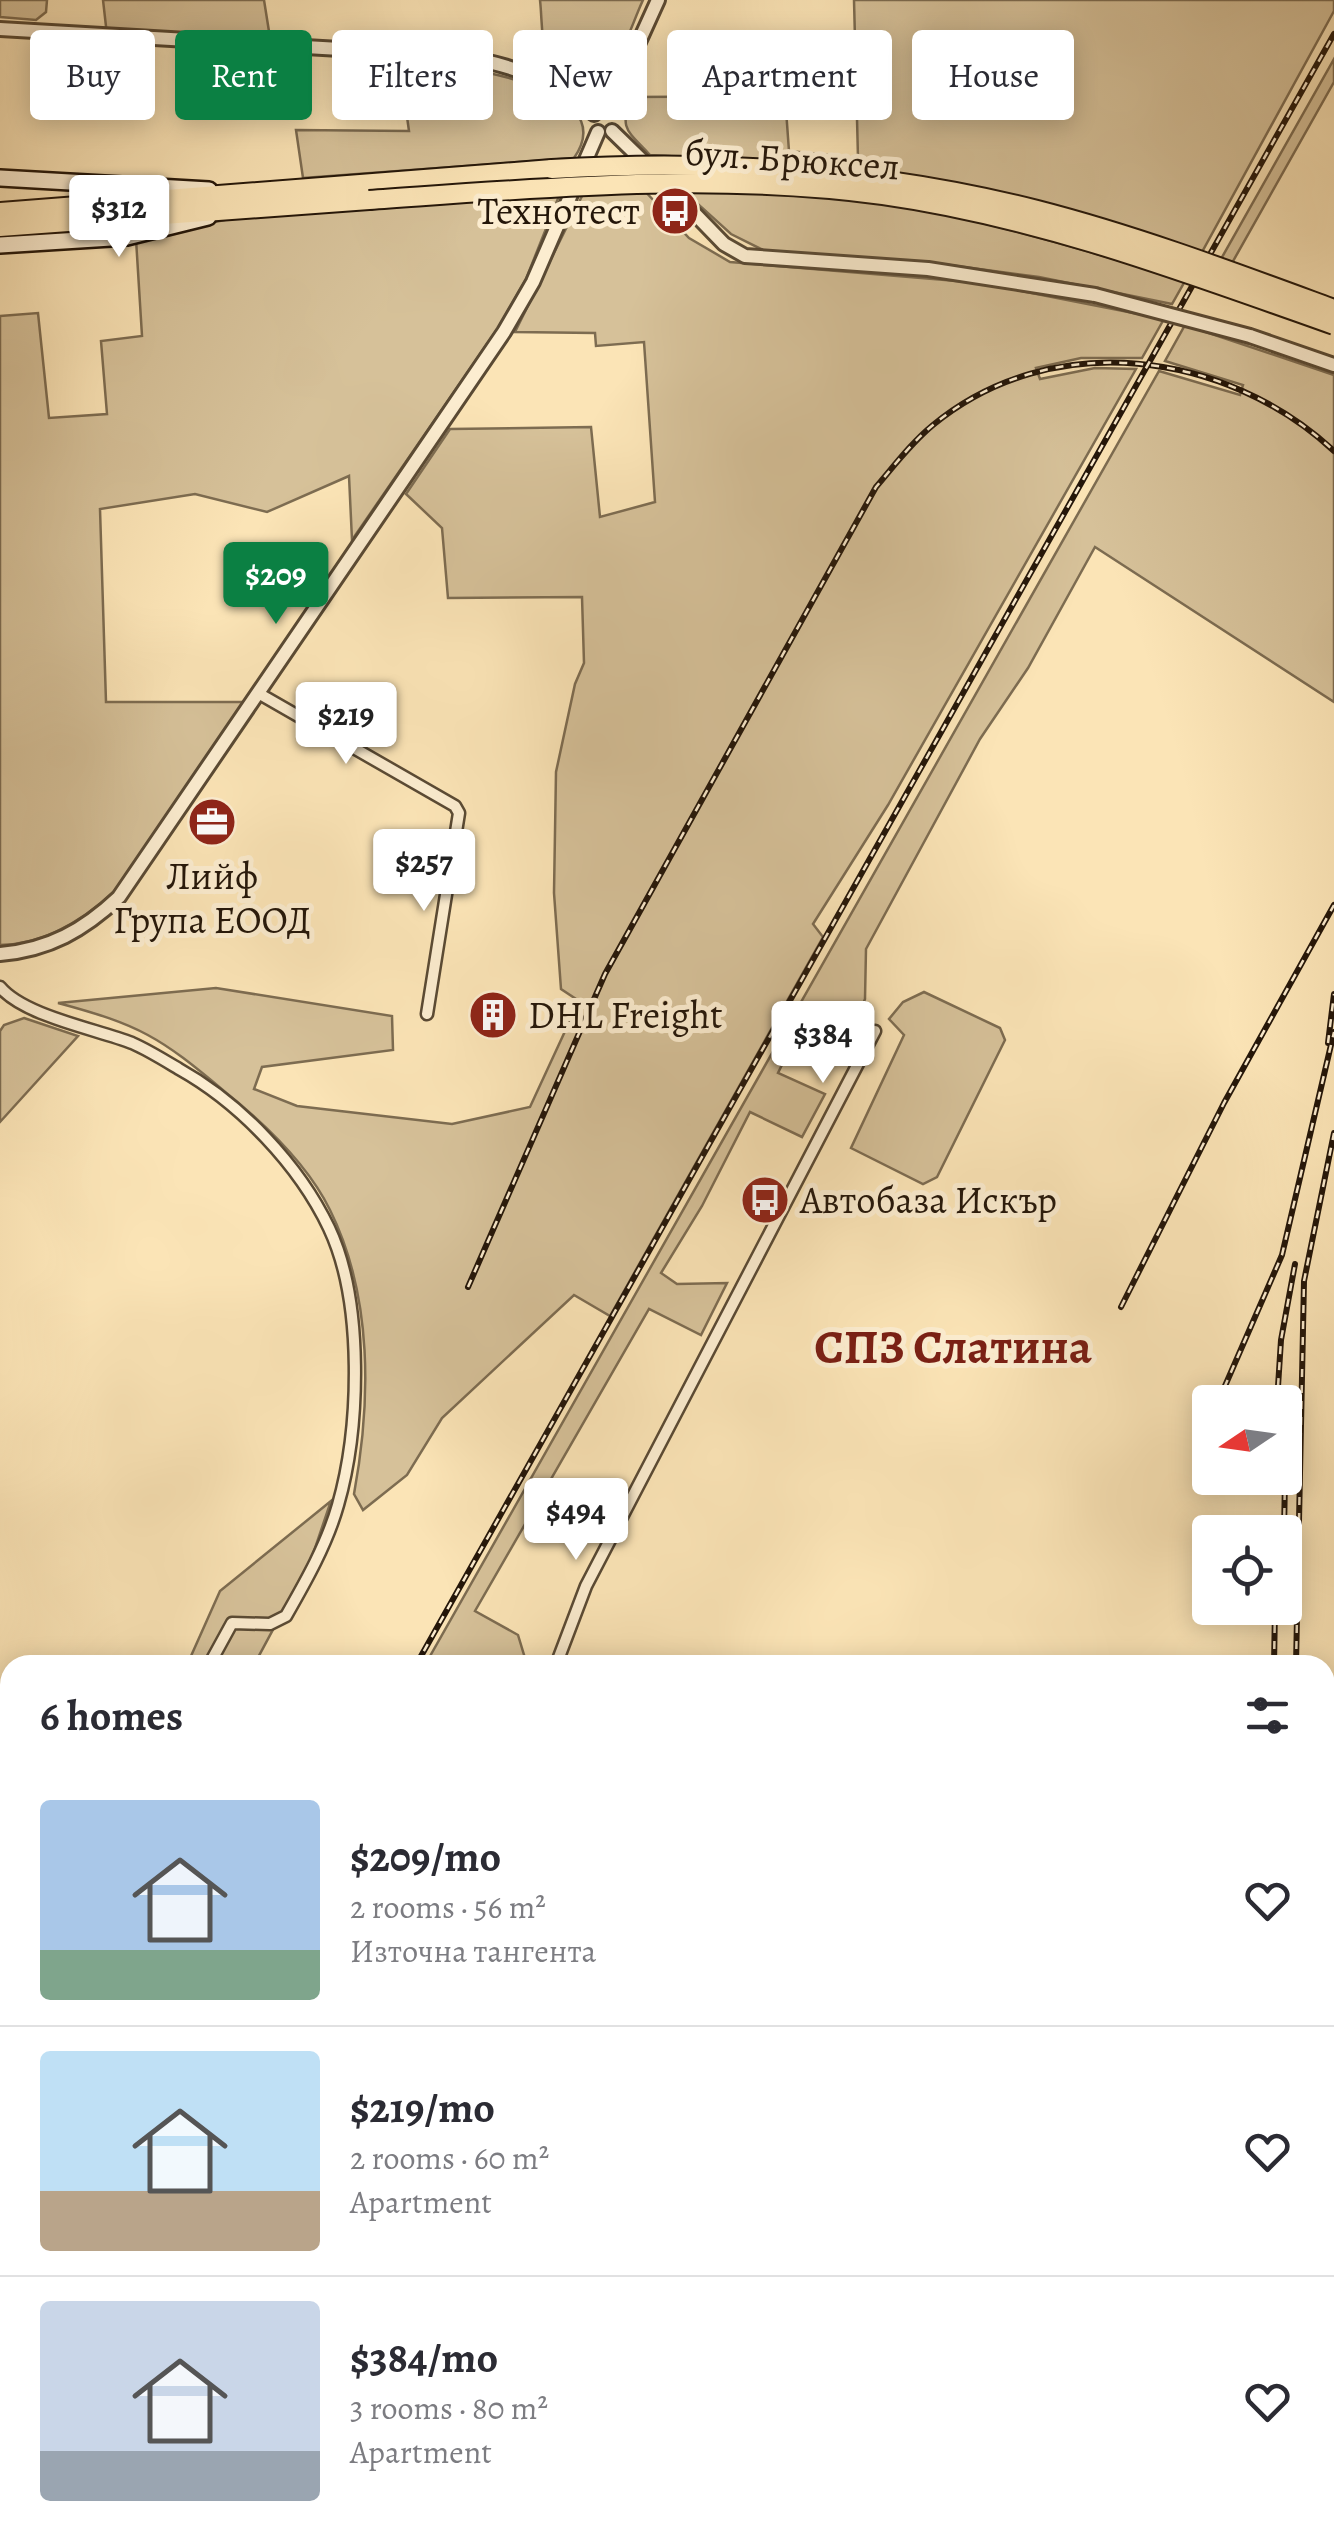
<!DOCTYPE html>
<meta charset="utf-8">
<style>
:root{--surface:#fff;--page:#f7f7f7;--text:#2b2b33;--muted:#7c7c81;--line:#e1e1e2;--accent:#0b8043}
body{margin:0;font-family:Alegreya,serif;background:var(--page);color:var(--text);height:100vh;display:flex;flex-direction:column;font-size:38px;white-space:nowrap}
*{box-sizing:border-box;margin:0}
p{font-size:32px;color:var(--muted)}
.icon{flex:none;width:55px;height:55px;fill:none;stroke:currentColor;stroke-width:2;stroke-linecap:round;stroke-linejoin:round}
.map{position:relative;flex:1;overflow:hidden}
.side{position:absolute;left:0px;top:1655px;width:1335px;height:892px;display:flex;flex-direction:column;background:var(--surface);border-radius:30px 30px 0 0;box-shadow:0 5px 25px #0003}
.side>*{flex:none}
.banner{position:absolute;left:30px;top:30px;width:1275px;height:90px;display:flex;gap:20px}
.needle{width:65px;rotate:257deg}
.fabs{position:absolute;left:1192px;top:1385px;display:grid;gap:20px}
.fabs a{display:grid;place-items:center;width:110px;height:110px;border-radius:10px;background:var(--surface);box-shadow:0 5px 25px #0003;font-size:50px}
.price{position:absolute;translate:-50% -85px;padding:0 22px;border-radius:10px;background:#fff;color:#222;font-size:32px;line-height:65px;filter:drop-shadow(0 2px 5px #0008)}
.price::after{content:'';position:absolute;left:50%;top:60px;width:30px;height:22px;margin-left:-15px;background:inherit;clip-path:polygon(0 0,100% 0,50% 100%)}
.price.active{background:var(--accent);color:#fff}
ul{padding:0;list-style:none}
li{display:flex;align-items:center;gap:30px;height:250px;padding:0 40px}
li+li{border-top:2px solid var(--line)}
li span{display:grid;place-items:center;flex:none;width:280px;height:200px;border-radius:10px;color:#555}
li>.icon{margin-inline-start:auto}
span .icon{width:120px;height:120px;fill:#fffc;stroke-width:1}
li b{font-size:42px}
h2{display:flex;justify-content:space-between;align-items:center;height:120px;padding:0 40px;font-size:42px}
.chip{padding:0 35px;border-radius:10px;background:var(--surface);box-shadow:0 5px 25px #0003;font-size:35px;line-height:90px}
.chip.active{background:var(--accent);color:#fff}
.map>svg:first-child{display:block}
.green{fill:#d6c199;stroke:#7d6c51;stroke-width:2.5}
.lines{fill:none;stroke-linecap:round;stroke-linejoin:round}
.minor-casing{stroke:#5a4a34;stroke-width:15}
.tertiary-casing{stroke:#5a4a34;stroke-width:18}
.secondary-casing{stroke:#241609;stroke-width:20}
.primary-casing{stroke:#241609;stroke-width:22}
.minor{stroke:#fcedd0;stroke-width:10}
.tertiary{stroke:#fcedd0;stroke-width:12}
.secondary{stroke:#fcedd0;stroke-width:15}
.primary{stroke:#fbe4b6;stroke-width:18}
.rail-casing{stroke:#241609;stroke-width:6}
.rail{stroke:#fcedd0;stroke-width:2.5;stroke-dasharray:8;stroke-linecap:butt}
.tertiary-bridge-casing{stroke:#5a4a34;stroke-width:18;stroke-linecap:butt}
.primary-bridge-casing{stroke:#241609;stroke-width:22;stroke-linecap:butt}
.tertiary-bridge{stroke:#fcedd0;stroke-width:12}
.primary-bridge{stroke:#fbe4b6;stroke-width:18}
.labels{text-anchor:middle;stroke-width:10;stroke-linejoin:round;paint-order:stroke}
.street-label{font-size:38px;fill:#241609;stroke:#fcedd0}
.poi-label{font-size:38px;fill:#241609;stroke:#fcedd0;text-anchor:start}
.district-label{font-size:48px;font-weight:bold;fill:#7a1f14;stroke:#fcedd0}
</style>
<div class="map">
<svg width="1334" height="2546" viewBox="0 0 1334 2546">
<rect width="100%" height="100%" fill="#fbe4b6"/>
<filter id="stains"><feTurbulence type="fractalNoise" baseFrequency=".002" numOctaves="4"/><feColorMatrix values="0 0 0 0 .2 0 0 0 0 .09 0 0 0 0 .02 0 0 0 .5 -.17"/></filter>
<radialGradient id="worn" r=".72"><stop offset=".6" stop-color="#630" stop-opacity="0"/><stop offset="1" stop-color="#630" stop-opacity=".3"/></radialGradient>
<g class="green">
<path d="M0 0H47L46 12 36 20 0 17Z"/>
<path d="M103 0H264L271 44 107 35Z"/>
<path d="M540 0H643C631 26 621 63 599 82 582 98 551 72 546 54 541 38 542 17 540 0Z"/>
<path d="M854 0H1334V11L1202 252 1039 202 859 167 650 155C628 131 618 129 632 97L785 96 789 151 858 158Z"/>
<path d="M1334 59V82L1232 263 1221 259Z"/>
<path d="M399 60C439 63 627 82 574 158L303 178 296 130 409 131Z"/>
<path d="M641 187 689 238 730 262 981 283 1164 319 1142 358H1081L1036 368 1040 379 1095 368 1136 369 888 805 813 924 823 937 610 1316 574 1295 442 1418 407 1475 363 1510 354 1494C371 1402 373 1297 330 1210 307 1163 264 1123 224 1091 160 1037 140 1025 58 1003L216 988 392 1016 393 1050 262 1067 254 1089 297 1106 452 1124 530 1107 579 1001 561 989 554 893 556 772 575 684 584 663 582 597 448 598 442 528 406 494 450 429 591 427 600 517 655 502 644 342 596 346 595 333 515 332 585 190Z"/>
<path d="M679 187C735 190 793 190 849 197 965 214 1074 246 1185 281L1172 304 1039 277 927 262 765 251 731 234Z"/>
<path d="M561 191 526 279 498 328 352 540 349 476 267 512 195 494 100 509 106 702H246L114 892C83 920 44 945 0 945V316L38 313 49 418 107 414 101 341 142 336 136 239 243 216Z"/>
<path d="M1185 325 1334 375V702L1095 547 1028 668 980 739 866 949 865 999 854 1027 842 1035 804 1020 778 1073 825 1094 802 1137 750 1112 702 1206 661 1273 677 1284 727 1283 701 1335 649 1309 475 1611 518 1635 525 1658 539 1665H425L1159 371 1240 395 1243 385 1165 361Z"/>
<path d="M924 992 1000 1028 1005 1040 937 1177 923 1184 851 1148 904 1035 889 1019 903 1002Z"/>
<path d="M24 1018 78 1036 0 1122V1031L4 1025Z"/>
<path d="M331 1501 312 1557 254 1665H187L220 1591Z"/>
<path d="M0 1776 10 1778V1867L0 1862Z"/>
<path d="M10 2407V2524L0 2527V2425Z"/>
</g>
<g class="lines">
<g class="minor-casing">
<g id="minor">
<path d="M258 693 455 806 459 813 427 1014"/>
<path d="M0 987C24 1016 96 1029 132 1043 148 1050 164 1060 179 1069 240 1103 299 1165 329 1228 364 1302 360 1428 338 1505 327 1544 306 1581 286 1616L270 1624 232 1623 209 1665"/>
<path d="M556 1665 586 1586 875 1031"/>
<path d="M0 2036 10 2018"/>
</g>
</g>
<g class="tertiary-casing">
<g id="tertiary">
<path d="M0 29 460 56C507 64 558 80 594 114"/>
<path d="M609 108 658 0"/>
<path d="M612 131 650 168"/>
<path d="M664 182 724 244 745 256 928 269 1095 295"/>
<path d="M1250 336 1334 365"/>
<path d="M0 954C49 950 84 930 119 897L504 332 533 282 598 132"/>
<path d="M1325 2037H1334"/>
<path d="M1325 2054H1334"/>
<path d="M1325 2189 1334 2217"/>
<path d="M1325 2310 1334 2303"/>
<path d="M1021 2546 1032 2538"/>
</g>
</g>
<g class="secondary-casing">
<g id="secondary">
<path d="M0 178 209 190"/>
<path d="M0 245 127 237 208 217"/>
</g>
</g>
<g class="primary-casing">
<g id="primary">
<path d="M0 212 552 169"/>
<path d="M0 227 369 200"/>
</g>
</g>
<use href="#minor" class="minor"/>
<use href="#tertiary" class="tertiary"/>
<use href="#secondary" class="secondary"/>
<use href="#primary" class="primary"/>
<g class="rail-casing">
<g id="rail">
<path d="M1328 1043 1334 994"/>
<path d="M468 1287 605 974 876 487C894 466 911 443 933 425 1052 327 1226 351 1334 451"/>
<path d="M1121 1307 1224 1103 1334 905"/>
<path d="M1218 1402 1282 1255 1334 1032"/>
<path d="M1277 1402 1281 1340 1295 1264"/>
<path d="M1210 1420V1419"/>
<path d="M1285 1455 1286 1390"/>
<path d="M1284 1532 1285 1478"/>
<path d="M416 1665 1334 34"/>
<path d="M1274 1665 1275 1608"/>
<path d="M1296 1665 1304 1281 1334 1133"/>
<path d="M0 2418 10 2400"/>
</g>
</g>
<use href="#rail" class="rail"/>
<g class="tertiary-bridge-casing">
<path id="tertiary-bridge" d="M1095 295 1250 336"/>
</g>
<g class="primary-bridge-casing">
<g id="primary-bridge">
<path d="M552 169C714 159 879 170 1037 210 1138 236 1236 273 1334 309"/>
<path d="M369 200C541 188 711 172 883 195 1039 217 1187 273 1334 325"/>
</g>
</g>
<use href="#tertiary-bridge" class="tertiary-bridge"/>
<use href="#primary-bridge" class="primary-bridge"/>
</g>
<defs>
<g id="bus-disc" transform="scale(2.5)"><circle r="9.5" fill="#8f2418" stroke="#fcedd0"/><path d="M-5-6H5V4H4V6H2V4H-2V6H-4V4H-5ZM-3.5-4V0h7V-4ZM-3.5 1.2v1.5H-2V1.2ZM2 1.2v1.5H3.5V1.2Z" fill="#fff"/></g>
<g id="office-disc" transform="scale(2.5)"><circle r="9.5" fill="#8f2418" stroke="#fcedd0"/><path d="M-6-3h4V-5.5h4V-3h4V5H-6ZM-1-4.5V-3h2v-1.5ZM-6 0V1H6V0Z" fill="#fff"/></g>
<g id="building-disc" transform="scale(2.5)"><circle r="9.5" fill="#8f2418" stroke="#fcedd0"/><path d="M-4-6H4V6H1V3H-1V6H-4ZM-2.5-4.3h1.7v1.8h-1.7ZM.8-4.3h1.7v1.8H.8ZM-2.5-1h1.7V.8h-1.7ZM.8-1h1.7V.8H.8Z" fill="#fff"/></g>
</defs>
<g fill-rule="evenodd">
<use href="#bus-disc" x="675" y="211"/>
<use href="#office-disc" x="212" y="822"/>
<use href="#building-disc" x="493" y="1015"/>
<use href="#bus-disc" x="765" y="1200"/>
</g>
<g class="labels">
<g class="street-label">
<text transform="translate(792 159) rotate(4)" y="13">бул. Брюксел</text>
</g>
<g class="poi-label">
<text x="640" y="224" text-anchor="end">Технотест</text>
<text x="212" y="889" text-anchor="middle">Лийф<tspan x="212" dy="44">Група ЕООД</tspan></text>
<text x="528" y="1028">DHL Freight</text>
<text x="800" y="1213">Автобаза Искър</text>
</g>
<g class="district-label">
<text x="953" y="1363">СПЗ Слатина</text>
</g>
</g>
<rect width="100%" height="100%" filter="url(#stains)"/>
<rect width="100%" height="100%" fill="url(#worn)"/>
</svg>
<div class="fabs">
<a><svg class="needle" viewBox="-14 -14 28 28"><path d="M0-13l5 13h-10z" fill="#e53935"/><path d="M0 13l5-13h-10z" fill="#7c7c81"/></svg></a>
<a><svg class="icon" aria-label="locate" viewBox="0 0 24 24"><circle cx="12" cy="12" r="6"/><path d="M12 2v4M12 18v4M2 12h4M18 12h4"/></svg></a>
</div>
<b class="price" style="left:119px;top:260px">$312</b>
<b class="price active" style="left:276px;top:627px">$209</b>
<b class="price" style="left:346px;top:767px">$219</b>
<b class="price" style="left:424px;top:914px">$257</b>
<b class="price" style="left:823px;top:1086px">$384</b>
<b class="price" style="left:576px;top:1563px">$494</b>
<div class="banner">
<a class="chip">Buy</a>
<a class="chip active">Rent</a>
<a class="chip">Filters</a>
<a class="chip">New</a>
<a class="chip">Apartment</a>
<a class="chip">House</a>
</div>
<section class="side">
<h2>6 homes<svg class="icon" aria-label="filters" viewBox="0 0 24 24"><path d="M4 7h16M4 17h16"/><circle cx="9" cy="7" r="2"/><circle cx="15" cy="17" r="2"/></svg></h2>
<ul>
<li><span style="background:linear-gradient(#a9c7e8 75%,#7fa58c 0)"><svg class="icon" aria-label="home" viewBox="0 0 24 24"><path d="M3 11l9-7 9 7M6 9v11h12V9"/></svg></span><div><b>$209/mo</b><p>2 rooms · 56 m²</p><p>Източна тангента</p></div><svg class="icon" aria-label="heart" viewBox="0 0 24 24"><path d="M12 20l-8-8c-3-5 5-10 8-4 3-6 11-1 8 4z"/></svg></li>
<li><span style="background:linear-gradient(#bfe0f5 70%,#b9a48a 0)"><svg class="icon" aria-label="home" viewBox="0 0 24 24"><path d="M3 11l9-7 9 7M6 9v11h12V9"/></svg></span><div><b>$219/mo</b><p>2 rooms · 60 m²</p><p>Apartment</p></div><svg class="icon" aria-label="heart" viewBox="0 0 24 24"><path d="M12 20l-8-8c-3-5 5-10 8-4 3-6 11-1 8 4z"/></svg></li>
<li><span style="background:linear-gradient(#c9d6e8 75%,#9aa5b1 0)"><svg class="icon" aria-label="home" viewBox="0 0 24 24"><path d="M3 11l9-7 9 7M6 9v11h12V9"/></svg></span><div><b>$384/mo</b><p>3 rooms · 80 m²</p><p>Apartment</p></div><svg class="icon" aria-label="heart" viewBox="0 0 24 24"><path d="M12 20l-8-8c-3-5 5-10 8-4 3-6 11-1 8 4z"/></svg></li>
</ul>
</section>
</div>
